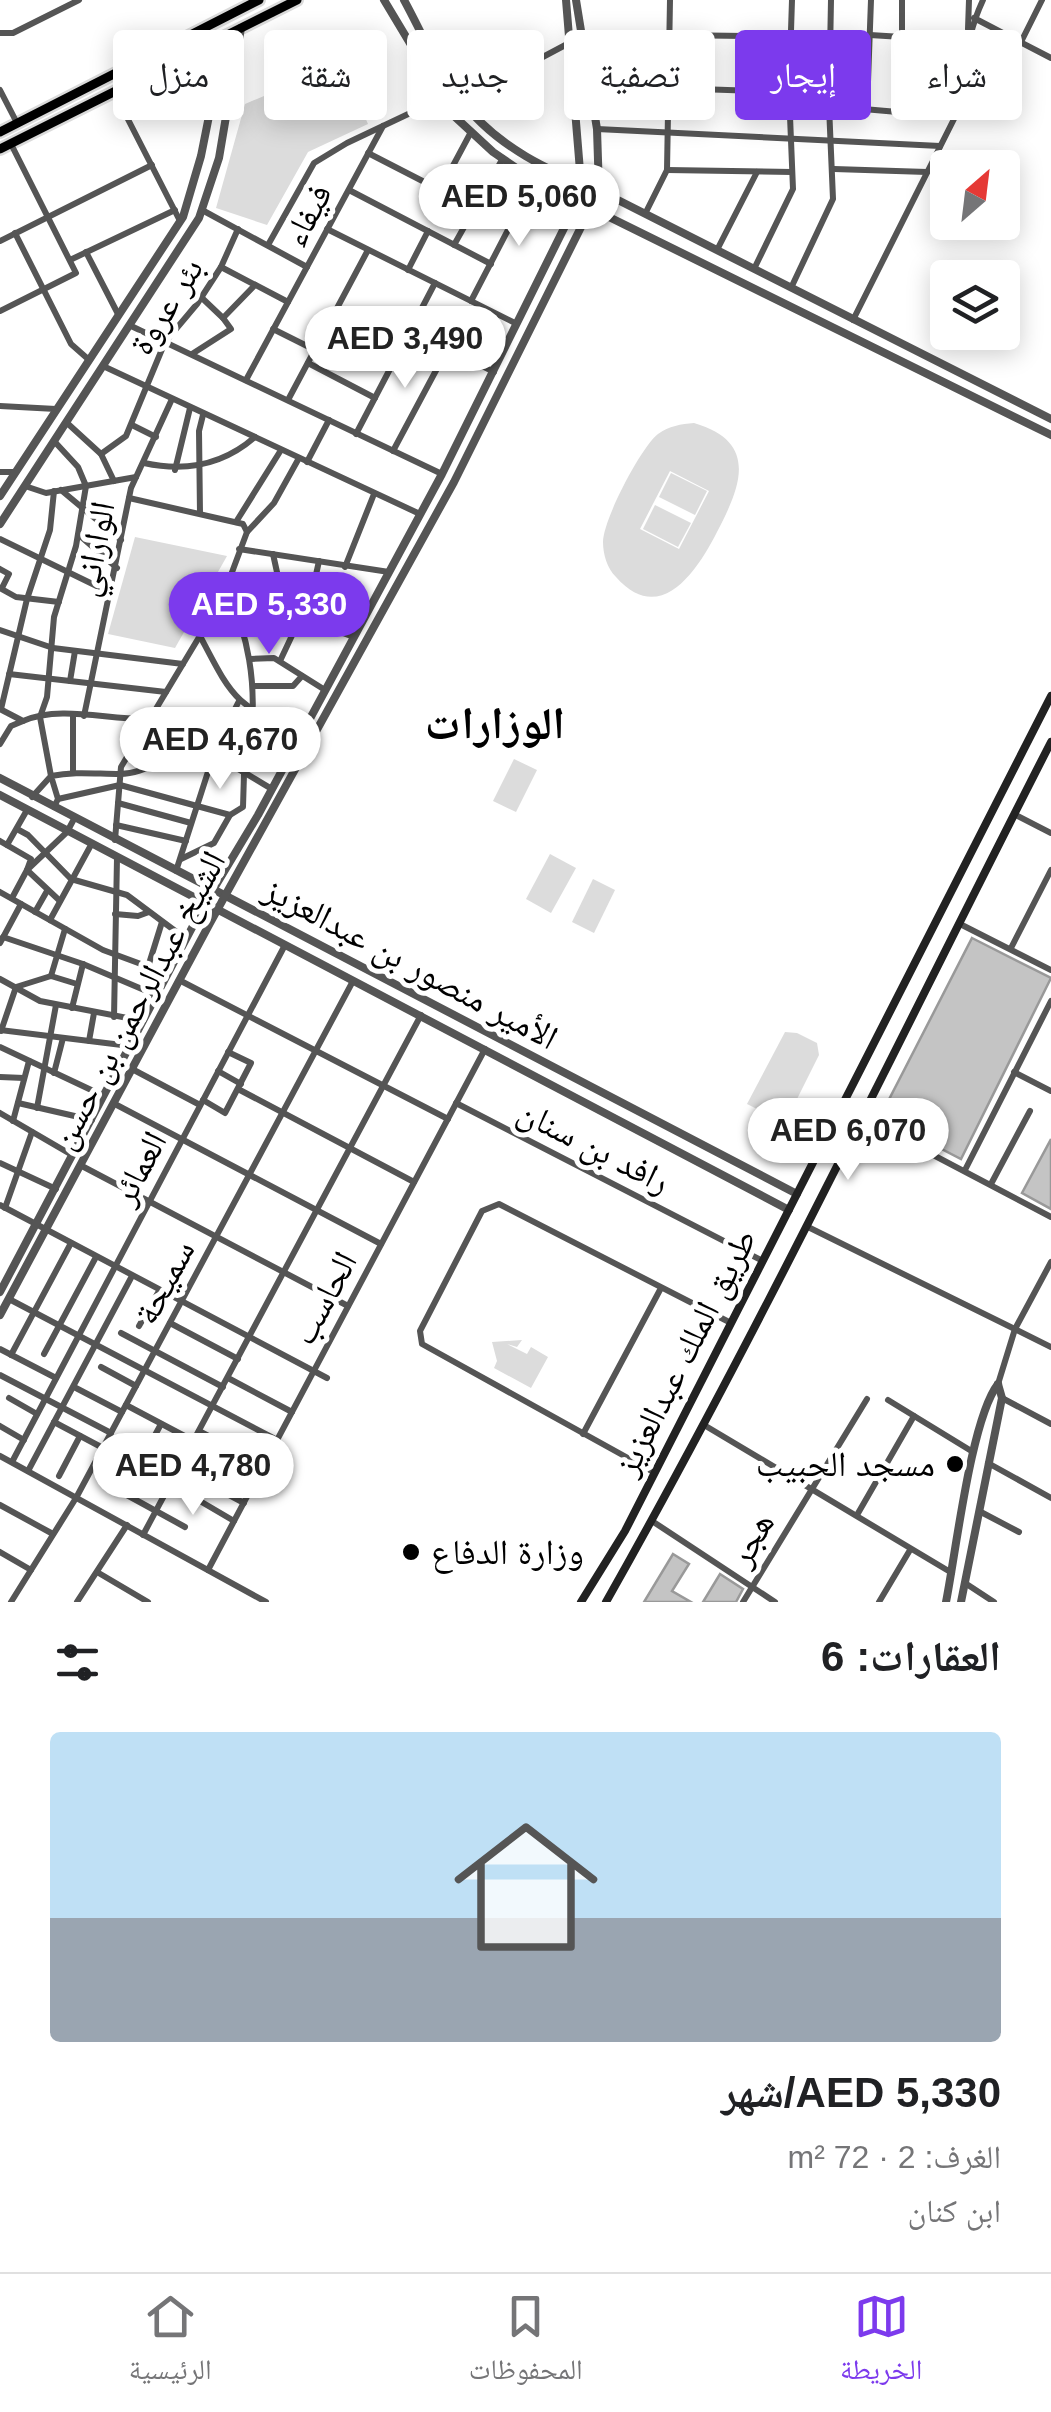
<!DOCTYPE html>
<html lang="ar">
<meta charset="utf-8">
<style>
:root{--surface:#fff;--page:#f2f2f2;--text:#202124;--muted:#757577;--line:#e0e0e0;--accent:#7c3aed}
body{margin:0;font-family:Arial,"Noto Naskh Arabic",sans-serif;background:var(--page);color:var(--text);direction:rtl;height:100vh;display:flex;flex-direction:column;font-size:38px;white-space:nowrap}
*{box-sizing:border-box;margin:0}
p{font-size:32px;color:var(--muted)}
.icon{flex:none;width:55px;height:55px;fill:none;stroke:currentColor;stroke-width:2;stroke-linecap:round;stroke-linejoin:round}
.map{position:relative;height:1602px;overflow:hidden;direction:ltr}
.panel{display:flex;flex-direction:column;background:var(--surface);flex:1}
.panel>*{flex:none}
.hud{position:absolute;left:30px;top:30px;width:992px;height:90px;direction:rtl;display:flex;gap:20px}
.needle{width:65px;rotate:28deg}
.fabs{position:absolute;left:930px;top:150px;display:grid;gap:20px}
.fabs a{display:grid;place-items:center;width:90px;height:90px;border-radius:10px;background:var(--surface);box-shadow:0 5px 25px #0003;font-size:50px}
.price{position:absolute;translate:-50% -85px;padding:0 22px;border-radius:35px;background:#fff;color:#222;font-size:32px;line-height:65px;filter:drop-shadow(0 2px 5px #0008)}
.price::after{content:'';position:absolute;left:50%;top:60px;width:30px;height:22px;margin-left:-15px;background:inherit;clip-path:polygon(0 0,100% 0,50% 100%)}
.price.active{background:var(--accent);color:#fff}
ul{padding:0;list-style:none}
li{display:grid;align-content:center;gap:20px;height:530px;padding:0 50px}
li span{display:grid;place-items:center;height:310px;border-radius:10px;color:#555}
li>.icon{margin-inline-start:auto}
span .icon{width:180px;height:180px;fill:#fffc;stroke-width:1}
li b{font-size:42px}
h2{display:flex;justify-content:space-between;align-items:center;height:120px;padding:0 50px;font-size:42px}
.pill{padding:0 35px;border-radius:10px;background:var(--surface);box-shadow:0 5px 25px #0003;font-size:35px;line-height:90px}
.pill.active{background:var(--accent);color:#fff}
.tabs{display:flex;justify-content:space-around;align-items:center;height:140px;border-top:2px solid var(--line);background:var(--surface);font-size:28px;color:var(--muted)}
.tabs a{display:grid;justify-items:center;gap:5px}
.tabs .active{color:var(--accent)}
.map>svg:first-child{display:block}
.green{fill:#dcdcdc;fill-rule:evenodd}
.building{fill:#c4c4c4;stroke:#999;stroke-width:2.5}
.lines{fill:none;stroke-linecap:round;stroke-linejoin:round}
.primary-casing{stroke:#dbdbdb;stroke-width:14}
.minor{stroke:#555;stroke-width:6}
.tertiary{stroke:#555;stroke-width:8}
.secondary{stroke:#222;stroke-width:8}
.primary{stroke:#000;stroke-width:9}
.poi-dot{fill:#000;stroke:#fff;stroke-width:4}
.labels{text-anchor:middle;stroke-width:10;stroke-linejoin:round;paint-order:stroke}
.street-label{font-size:35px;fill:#000;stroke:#fff}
.poi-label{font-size:35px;fill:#000;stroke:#fff;text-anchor:end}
.district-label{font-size:45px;font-weight:bold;fill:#000;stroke:#fff}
</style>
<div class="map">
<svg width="1051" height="1602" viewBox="0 0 1051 1602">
<rect width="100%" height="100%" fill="#fff"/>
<g class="green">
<path d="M304 79 316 96 348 79 368 124 308 152 267 225 216 208 245 104Z"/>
<path d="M694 423C759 442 741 486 717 532 698 569 661 628 616 577 607 568 603 554 603 542 603 520 641 447 658 434 669 426 681 424 694 423ZM670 471 709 491 679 549 640 529Z"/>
<path d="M671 473 707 491 695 515 659 497Z"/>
<path d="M655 505 691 523 678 547 643 529Z"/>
<path d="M135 537 227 556 175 648 108 634Z"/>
<path d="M514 759 537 770 516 812 493 801Z"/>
<path d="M550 854 576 868 551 913 526 899Z"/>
<path d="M593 879 615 890 594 933 572 922Z"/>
<path d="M785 1032 797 1033 817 1043 819 1055 785 1123 747 1104Z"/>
<path d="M522 1340 517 1347 507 1344 527 1354 531 1347 548 1357 531 1388 494 1368 497 1361 492 1342Z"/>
</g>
<g class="building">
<path d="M972 938 1051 978 961 1159 880 1117Z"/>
<path d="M1051 1139V1209L1022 1193Z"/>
<path d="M673 1554 689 1564 672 1591 691 1602H644Z"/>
<path d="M720 1574 743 1589 736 1602H703Z"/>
</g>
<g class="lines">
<g class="primary-casing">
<g id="primary">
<path d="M0 132 259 0"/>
<path d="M0 149 297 0"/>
</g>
</g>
<g class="minor">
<path d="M974 18 1051 58"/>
<path d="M968 29 969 0"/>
<path d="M0 33H13L79 0"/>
<path d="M670 35 830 37"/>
<path d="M870 35 966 41"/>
<path d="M902 35V0"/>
<path d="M1021 42 1042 0"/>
<path d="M669 88 789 92"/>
<path d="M0 90 17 123"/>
<path d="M114 92 180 221"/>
<path d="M462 100 571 42"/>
<path d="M829 106 955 117"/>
<path d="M867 109 871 0"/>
<path d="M597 129 940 146"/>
<path d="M368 153 475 208"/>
<path d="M834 169 927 172"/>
<path d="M667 170 792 172"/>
<path d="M349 190 491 264"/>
<path d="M440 190 471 132"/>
<path d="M202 210 307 267"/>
<path d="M645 214 667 170 670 0"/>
<path d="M327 229 517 324"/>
<path d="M15 233 71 344 88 359"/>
<path d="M0 241 152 165"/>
<path d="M268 245 314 163 347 143 442 98"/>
<path d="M454 245 503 158"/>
<path d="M717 250 757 172"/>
<path d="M86 252 118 314"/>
<path d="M70 260 175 210"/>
<path d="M221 267 288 302"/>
<path d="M754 269 793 189 789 92 792 0"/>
<path d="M408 270 428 231"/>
<path d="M791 288 833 199 829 106 831 0"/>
<path d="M202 298 223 318"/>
<path d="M471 301 534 180"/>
<path d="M0 311 76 273 11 144"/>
<path d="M853 320 955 117C968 73 962 45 983 0"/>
<path d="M129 325 442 474"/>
<path d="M328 325 395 359"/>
<path d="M273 329 315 350"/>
<path d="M411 329 494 372"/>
<path d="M192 354 231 329 223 318 255 285"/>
<path d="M308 363 375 398"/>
<path d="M103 366 420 514"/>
<path d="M246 380 383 126"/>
<path d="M288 400 368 250"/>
<path d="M0 406 56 409"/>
<path d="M66 422 101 454 114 481"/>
<path d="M132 425 156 437"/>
<path d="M356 434 435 283"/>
<path d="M393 451 448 348"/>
<path d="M101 454 126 436 165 342 197 304 221 267 238 229"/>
<path d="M307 462 329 420"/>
<path d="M144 463C185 472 222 466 255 437"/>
<path d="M175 470 190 408"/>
<path d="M0 472H15"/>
<path d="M25 486 46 493 136 477"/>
<path d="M61 490 121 540"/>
<path d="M129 498 243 524 247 532"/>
<path d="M200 513 199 431 203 415"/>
<path d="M236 522 281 450"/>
<path d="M79 535 117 568"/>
<path d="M0 539 111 593"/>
<path d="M239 549 389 572"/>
<path d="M273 554 286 613"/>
<path d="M345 567 374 494"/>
<path d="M0 569 9 574 2 588"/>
<path d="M227 586C248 637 257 681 251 737"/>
<path d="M0 588 16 597 59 602"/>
<path d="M232 598 272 591 312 593"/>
<path d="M244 629 286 613 354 637"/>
<path d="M0 630 53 648 183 664"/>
<path d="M200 636C231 695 236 711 304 729"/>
<path d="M251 659 274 658 325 690"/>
<path d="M280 661 312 593 319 561"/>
<path d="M9 674 166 692"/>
<path d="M70 681 75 651"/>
<path d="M253 686H293L302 676"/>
<path d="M0 709 23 721C61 705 107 720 147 719 170 719 194 709 217 716 253 728 245 747 293 749"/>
<path d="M1 709 27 599 50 530 54 491"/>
<path d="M84 716 131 488 172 399"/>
<path d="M149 721 165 762"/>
<path d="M0 744 11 726 23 721"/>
<path d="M189 755V714"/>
<path d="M73 772V715"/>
<path d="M32 797 51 776 40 717 47 697 54 617 76 546 86 486 78 467 54 441"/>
<path d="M58 799 120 785 230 815 243 807 244 774"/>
<path d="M118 803 191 823"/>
<path d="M54 807 58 799 51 776C75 771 96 774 120 774 143 774 159 760 179 755 212 747 245 774 272 789"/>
<path d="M1014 814 1051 833"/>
<path d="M116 825 186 841"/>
<path d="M17 829 28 835 71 879 127 895 186 939"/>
<path d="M115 840 121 767 222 599 247 532 274 503 299 458"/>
<path d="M0 841 31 859 27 870 60 901"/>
<path d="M7 845 27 810"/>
<path d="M181 859 214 843 230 815"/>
<path d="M176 871 217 744 239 701"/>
<path d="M0 892 103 950 168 974"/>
<path d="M12 898 27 870 67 832 74 819"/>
<path d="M35 912 47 891"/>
<path d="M115 914 138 916 149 912"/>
<path d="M50 920 91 845"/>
<path d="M962 925 1051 970"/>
<path d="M3 937 83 964 156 995"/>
<path d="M0 943 21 904"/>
<path d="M1011 948 1051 870"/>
<path d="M148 967 162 922"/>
<path d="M51 976 65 929"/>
<path d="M0 979 40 1001 143 1021"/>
<path d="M179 980 448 1119"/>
<path d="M72 1008 83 964"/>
<path d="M114 1017 117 858"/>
<path d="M0 1030 130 1046"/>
<path d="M1 1031 16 987 51 976 77 984"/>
<path d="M89 1041 94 1013"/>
<path d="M0 1047 104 1096"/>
<path d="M132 1069 200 1105"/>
<path d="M218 1071 241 1084"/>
<path d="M1014 1072 1051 1091"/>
<path d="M54 1073 63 1038"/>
<path d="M0 1077 24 1078"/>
<path d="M238 1089 414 1182"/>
<path d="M203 1100 225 1113 251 1063 228 1052"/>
<path d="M18 1103 92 1120"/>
<path d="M113 1103 381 1244"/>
<path d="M456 1103 763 1261"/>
<path d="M37 1108 56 1005"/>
<path d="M0 1113 72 1155"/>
<path d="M861 1117 1051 1217"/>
<path d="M13 1121 29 1061"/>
<path d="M0 1163 56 1189"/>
<path d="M80 1165 348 1306"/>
<path d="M965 1170 1051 1001"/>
<path d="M991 1184 1030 1111"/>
<path d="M0 1205 327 1378"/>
<path d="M5 1208 32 1132"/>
<path d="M806 1226 1051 1347"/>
<path d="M9 1299 277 1440"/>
<path d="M170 1323 238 1359"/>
<path d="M139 1326 159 1291"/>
<path d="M121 1333 223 1387"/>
<path d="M0 1349 56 1378"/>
<path d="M44 1354 96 1257"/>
<path d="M11 1355 71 1243"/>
<path d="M101 1367 136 1386"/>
<path d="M0 1375 111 1433"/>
<path d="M228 1378 292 1412"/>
<path d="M998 1384 1015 1329 1051 1262"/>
<path d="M74 1387 122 1412"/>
<path d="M9 1398 37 1414"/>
<path d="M1002 1398 1051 1424"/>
<path d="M888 1400 973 1452"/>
<path d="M126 1405 194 1441"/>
<path d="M54 1422 103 1448"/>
<path d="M704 1425 952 1573"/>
<path d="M0 1426 24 1440"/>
<path d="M199 1431 264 1465"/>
<path d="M583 1434 661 1288"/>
<path d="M0 1456 266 1602"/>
<path d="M97 1459 164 1496"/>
<path d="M12 1462 285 945"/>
<path d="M988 1463 1051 1498"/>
<path d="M179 1468 244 1503"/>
<path d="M28 1471 132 1276"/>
<path d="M655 1473 422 1344 420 1331 482 1211 499 1204 731 1323"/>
<path d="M59 1476 80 1436"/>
<path d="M132 1478 161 1424"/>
<path d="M171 1484 234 1521"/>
<path d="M210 1484 230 1447"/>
<path d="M125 1494 185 1527"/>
<path d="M0 1505 53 1534"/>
<path d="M979 1511 1019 1532"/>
<path d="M857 1515 914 1416"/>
<path d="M652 1521 775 1602"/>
<path d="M143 1535 421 1015"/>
<path d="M0 1552 31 1570"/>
<path d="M208 1570 485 1049"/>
<path d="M97 1572 148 1602"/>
<path d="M965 1583 994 1602"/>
<path d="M11 1602 76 1498 353 981"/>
<path d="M77 1602 127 1525"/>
<path d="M743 1602 867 1399"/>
<path d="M879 1602 910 1550"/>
</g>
<g class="tertiary">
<path d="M384 0 453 115 493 152 534 180 1051 435"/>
<path d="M404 0C421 31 436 67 457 95 495 148 552 172 610 196L1051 419"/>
<path d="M0 496 183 217 201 156 225 36"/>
<path d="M0 524 199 218 219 158 241 28"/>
<path d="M0 778 797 1194"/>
<path d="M0 795 789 1210"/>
<path d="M0 1292 204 905 258 815 442 474 578 200 581 183 566 0"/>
<path d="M0 1315 210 923 454 482 599 191 597 129 576 0"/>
<path d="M946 1602C956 1552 971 1419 998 1384"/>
<path d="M961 1602 1002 1398 998 1384"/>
</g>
<g class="secondary">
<path d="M581 1602 625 1531 1051 696"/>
<path d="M606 1602C765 1321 904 1029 1051 742"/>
</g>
<use href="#primary" class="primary"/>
</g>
<g class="poi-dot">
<circle cx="955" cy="1464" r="10"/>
<circle cx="411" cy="1552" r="10"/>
</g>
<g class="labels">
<g class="street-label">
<text transform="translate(307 215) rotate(-62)" y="12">فيفاء</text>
<text transform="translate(166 306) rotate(-58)" y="12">بئر عروة</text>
<text transform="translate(94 549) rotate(-79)" y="12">الواراني</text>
<text transform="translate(411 963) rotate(28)" y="12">الأمير منصور بن عبدالعزيز</text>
<text transform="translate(138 1000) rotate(-62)" y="12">الشيخ عبدالرحمن بن حسن</text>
<text transform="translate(594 1146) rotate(27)" y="12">رافد بن سنان</text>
<text transform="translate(139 1168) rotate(-62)" y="12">العمائر</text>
<text transform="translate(164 1282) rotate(-62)" y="12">سميحة</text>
<text transform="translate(324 1298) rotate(-62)" y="12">الحاسب</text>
<text transform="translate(685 1352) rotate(-63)" y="12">طريق الملك عبدالعزيز</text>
<text transform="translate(751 1539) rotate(-60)" y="12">هجر</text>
</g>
<g class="poi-label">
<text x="935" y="1476">مسجد الحبيب</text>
<text x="431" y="1564" text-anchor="start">وزارة الدفاع</text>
</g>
<g class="district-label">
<text x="495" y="739">الوزارات</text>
</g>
</g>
</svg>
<div class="fabs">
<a><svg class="needle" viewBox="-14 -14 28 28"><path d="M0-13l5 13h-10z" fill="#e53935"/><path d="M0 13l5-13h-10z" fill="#757577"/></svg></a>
<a><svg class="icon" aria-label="layers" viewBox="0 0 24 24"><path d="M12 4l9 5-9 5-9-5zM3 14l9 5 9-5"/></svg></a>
</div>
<b class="price" style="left:519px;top:249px">AED 5,060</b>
<b class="price" style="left:405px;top:391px">AED 3,490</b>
<b class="price active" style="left:269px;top:657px">AED 5,330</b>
<b class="price" style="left:220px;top:792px">AED 4,670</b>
<b class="price" style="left:848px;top:1183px">AED 6,070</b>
<b class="price" style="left:193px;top:1518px">AED 4,780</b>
<div class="hud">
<a class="pill">شراء</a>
<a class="pill active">إيجار</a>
<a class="pill">تصفية</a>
<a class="pill">جديد</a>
<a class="pill">شقة</a>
<a class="pill">منزل</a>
</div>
</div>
<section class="panel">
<h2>العقارات: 6<svg class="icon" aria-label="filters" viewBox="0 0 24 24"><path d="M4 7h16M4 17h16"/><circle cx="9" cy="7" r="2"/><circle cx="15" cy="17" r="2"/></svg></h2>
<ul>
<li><span style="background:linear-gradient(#bfe0f5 60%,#9aa5b1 0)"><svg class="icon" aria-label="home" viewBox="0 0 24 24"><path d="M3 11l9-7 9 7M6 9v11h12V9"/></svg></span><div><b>AED 5,330/شهر</b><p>الغرف: 2 · 72 m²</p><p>ابن كنان</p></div></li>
</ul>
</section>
<nav class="tabs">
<a class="active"><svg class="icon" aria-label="map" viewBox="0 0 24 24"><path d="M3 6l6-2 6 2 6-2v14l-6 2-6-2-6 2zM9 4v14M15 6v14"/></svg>الخريطة</a>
<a><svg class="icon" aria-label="saved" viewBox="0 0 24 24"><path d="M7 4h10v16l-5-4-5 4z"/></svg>المحفوظات</a>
<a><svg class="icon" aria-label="home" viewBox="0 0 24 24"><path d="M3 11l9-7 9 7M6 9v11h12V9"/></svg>الرئيسية</a>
</nav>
